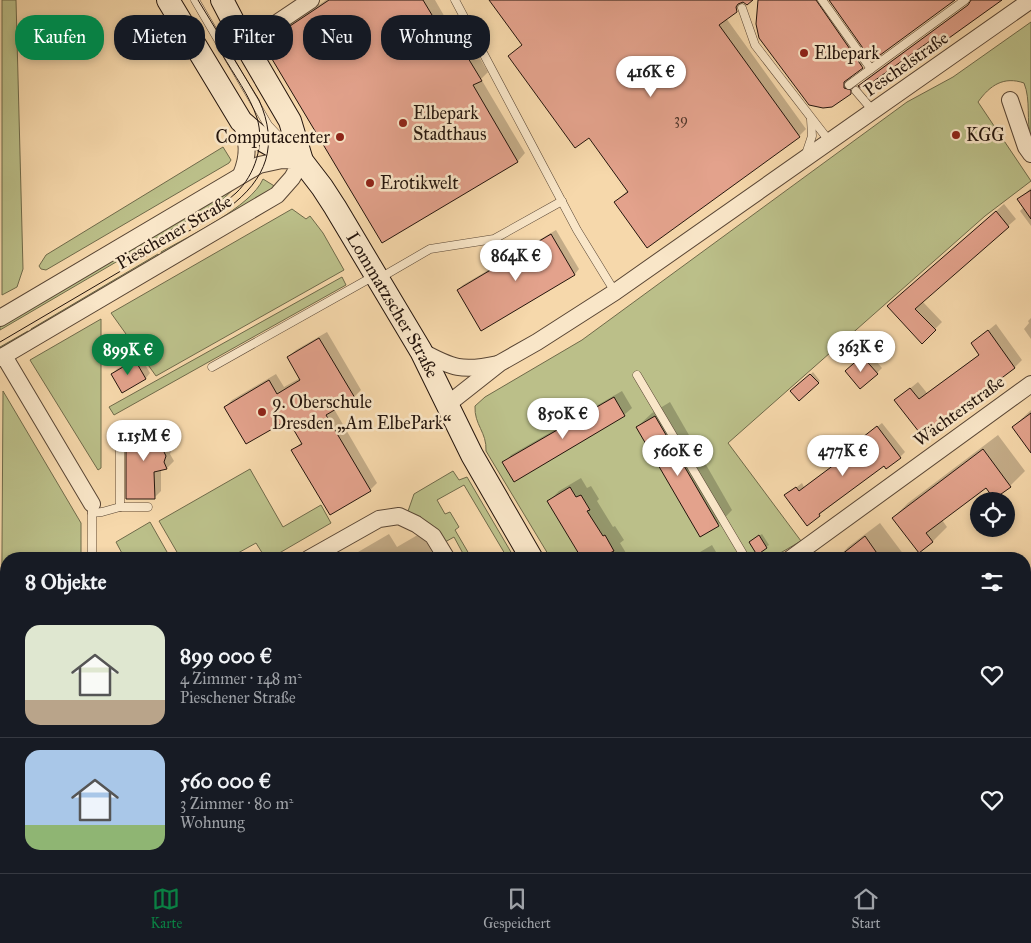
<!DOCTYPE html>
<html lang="de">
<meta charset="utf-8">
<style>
:root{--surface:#171b24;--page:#20242c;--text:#f1f3f6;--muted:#9ea1a6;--line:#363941;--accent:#0b8043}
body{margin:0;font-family:"IM FELL Great Primer",serif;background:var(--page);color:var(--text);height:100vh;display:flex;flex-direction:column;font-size:19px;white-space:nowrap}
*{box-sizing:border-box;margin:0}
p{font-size:16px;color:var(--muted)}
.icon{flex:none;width:28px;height:28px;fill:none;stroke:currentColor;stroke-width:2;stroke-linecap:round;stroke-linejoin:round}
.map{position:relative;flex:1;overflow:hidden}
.side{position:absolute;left:0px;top:552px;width:1031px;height:321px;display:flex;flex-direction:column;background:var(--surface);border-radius:20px 20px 0 0;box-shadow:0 2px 8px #0003}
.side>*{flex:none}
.banner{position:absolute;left:15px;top:15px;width:500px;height:45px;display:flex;gap:10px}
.controls{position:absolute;left:970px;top:492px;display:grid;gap:10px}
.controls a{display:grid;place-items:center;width:45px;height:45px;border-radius:50%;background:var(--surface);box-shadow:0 2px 8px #0003;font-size:25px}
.price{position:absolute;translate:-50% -42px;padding:0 11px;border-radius:18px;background:#fff;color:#222;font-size:16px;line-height:32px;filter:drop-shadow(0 1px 2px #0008)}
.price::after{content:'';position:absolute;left:50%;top:30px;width:15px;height:11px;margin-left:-8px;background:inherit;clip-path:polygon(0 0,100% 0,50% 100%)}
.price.on{background:var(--accent);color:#fff}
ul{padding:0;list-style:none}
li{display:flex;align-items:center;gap:15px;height:125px;padding:0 25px}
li+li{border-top:1px solid var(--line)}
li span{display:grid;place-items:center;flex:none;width:140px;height:100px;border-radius:15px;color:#555}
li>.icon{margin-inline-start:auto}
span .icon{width:60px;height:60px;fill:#fffc;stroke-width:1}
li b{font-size:21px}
h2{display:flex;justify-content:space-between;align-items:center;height:60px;padding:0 25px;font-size:21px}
.pill{padding:0 18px;border-radius:20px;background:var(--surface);box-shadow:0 2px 8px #0003;font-size:18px;line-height:45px}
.pill.on{background:var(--accent);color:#fff}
.menu{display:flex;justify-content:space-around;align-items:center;height:70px;border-top:1px solid var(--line);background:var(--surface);font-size:14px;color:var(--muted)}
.menu a{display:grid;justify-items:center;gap:2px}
.menu .on{color:var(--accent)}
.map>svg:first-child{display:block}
.green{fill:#bbbf89;stroke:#6f6a4a}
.shadow{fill:#0003}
.building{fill:#e3a28c;stroke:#23140c}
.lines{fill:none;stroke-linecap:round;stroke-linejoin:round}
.lane-casing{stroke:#584534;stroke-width:9}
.street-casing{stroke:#584534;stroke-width:18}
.secondary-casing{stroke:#23140c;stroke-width:24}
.lane{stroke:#f9e6c8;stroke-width:8}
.street{stroke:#f9e6c8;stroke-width:16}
.secondary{stroke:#f9e6c8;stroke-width:22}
.tram{stroke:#23140c;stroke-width:1}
.poi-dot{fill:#8f2418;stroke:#f9e6c8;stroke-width:2}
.labels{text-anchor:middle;stroke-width:5;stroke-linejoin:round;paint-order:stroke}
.number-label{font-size:15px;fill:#53382c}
.poi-label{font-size:18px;fill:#23140c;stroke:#f9e6c8;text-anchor:start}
.street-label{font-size:18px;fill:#23140c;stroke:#f9e6c8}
</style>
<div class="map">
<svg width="1031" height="873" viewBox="0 0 1031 873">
<rect width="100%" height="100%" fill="#f6d8ab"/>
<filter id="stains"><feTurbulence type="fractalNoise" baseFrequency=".004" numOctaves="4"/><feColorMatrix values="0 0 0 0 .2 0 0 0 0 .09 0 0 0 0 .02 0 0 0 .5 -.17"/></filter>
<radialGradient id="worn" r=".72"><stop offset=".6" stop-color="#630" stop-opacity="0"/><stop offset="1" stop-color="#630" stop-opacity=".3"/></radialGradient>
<g class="green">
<path d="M2 0H16L23 269 17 287 2 295Z"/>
<path d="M1031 22V139C1026 120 1031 100 1024 83 1004 76 990 85 978 102L1031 181 985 216 728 443 801 541 770 559H551L486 451C487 432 474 425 475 406L485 397 582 340 907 102 953 77Z"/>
<path d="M223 147 231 160 229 163 46 270 41 269 39 266 46 255Z"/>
<path d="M263 179 276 187 0 353V347L28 331 29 333 32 331 31 329 158 254 160 256 162 255 161 252C189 236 251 207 263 179Z"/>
<path d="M240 183 222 200 0 330V324Z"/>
<path d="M292 209 306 219 310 216 323 233 344 270 156 376 111 313Z"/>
<path d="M342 277 346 285 114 415 109 407Z"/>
<path d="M101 319V468L98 470 30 360Z"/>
<path d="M3 391 81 523V559H6V708L1 711Z"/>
<path d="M250 469 283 527 321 505 331 523 269 559H266L256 543 238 553 241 559H181L159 521Z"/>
<path d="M453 471 459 480 467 477 515 559H508L464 485 437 500 445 514 450 512 459 527 455 530 472 559H466L454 537 445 542 407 514 414 494Z"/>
<path d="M150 522 171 559H125L116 542Z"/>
<path d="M6 761V868H85V873H1V764Z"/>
<path d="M1031 813V873H951L948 868H1025V818Z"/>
<path d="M101 868H299L302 873H101Z"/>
</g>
<g class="shadow">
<path d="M326 0H435L454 33 462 28 488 72 481 79 525 153 518 161 382 241 265 44 272 37Z"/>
<path d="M491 0H751L745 2 726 18 806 129 799 136 615 202 628 190 589 136 510 56 523 44Z"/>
<path d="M760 0H827L870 59 851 75V81L858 83V86L836 104Z"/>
<path d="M971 0H1000L937 34 860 85 866 79 972 2Z"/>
<path d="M1031 188V226L1020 211 1024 207 1019 199Z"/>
<path d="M1004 204 1016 219 922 301 942 322 922 342 896 299Z"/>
<path d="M556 230 579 269 575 274 481 329 458 290 463 285Z"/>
<path d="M1031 318V339L1024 329 1029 323 1028 321Z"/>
<path d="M996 324 1022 360 1015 367 923 435 896 400 918 382 927 393 980 354 973 343Z"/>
<path d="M327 332 361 390 354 397 334 409 377 483 370 490 293 450 302 442 288 418 225 407 232 400 276 374 284 387 300 378 288 357 296 350Z"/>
<path d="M868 352 882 368 877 373 851 366Z"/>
<path d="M140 356 150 373 146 378 122 391 112 374 117 369Z"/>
<path d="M813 372 820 381 799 399 792 391Z"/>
<path d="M622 391 632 408 624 415 504 463 511 455Z"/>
<path d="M670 402 732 510 718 525 637 427 652 413Z"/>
<path d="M1031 410V447L1013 427Z"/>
<path d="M134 423 173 424 170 429 172 437 170 442 172 448 170 454 174 461 167 468 161 469V491L154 498 127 431Z"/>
<path d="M882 423 905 452 900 457 886 467 884 464 819 515 785 496 802 483 804 487 867 441 864 437Z"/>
<path d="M998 435 1025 471 1010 486 994 498 986 486 942 520 947 527 932 542 893 518 908 503Z"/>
<path d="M581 478 587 488 591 486 599 499 597 501 613 527 615 526 624 540 620 543 626 553 621 559H583L549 501 559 491Z"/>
<path d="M880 523 907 559H837L848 547Z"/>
<path d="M421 533 436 559H346L389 534 397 547Z"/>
<path d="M762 534 769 545 757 553 752 540Z"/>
<path d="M712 545 720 559H688Z"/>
<path d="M1031 585V622L1025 627V590Z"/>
<path d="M390 868H443L434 873H385Z"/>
<path d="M868 868H896L899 873H872Z"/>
</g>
<g class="building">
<path d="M329 0H423L447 40 454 35 482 81 473 85 518 162 382 243 263 44Z"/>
<path d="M489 0H753L747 5 743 2 738 4 736 7 737 12 719 25 800 137 647 248 614 202 628 192 589 138 575 148 508 56 522 45Z"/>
<path d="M758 0H816L863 68 844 82V88L851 90V94L832 107 823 108 809 105 759 38 756 24Z"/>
<path d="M829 0H955L872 61Z"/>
<path d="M971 0H1002L942 43 937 36 867 86 866 84 861 88 858 86 968 5Z"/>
<path d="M1031 190V219L1017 199Z"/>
<path d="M996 211 1009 227 915 309 936 330 922 344 887 306Z"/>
<path d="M551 234 575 275 481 331 457 290Z"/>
<path d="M988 330 1015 368 923 437 894 400 910 388 919 399 979 355 971 343Z"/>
<path d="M319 338 355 398 326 415 371 491 330 515 291 450 302 444 288 420 246 444 224 407 269 380 277 394 300 380 287 357Z"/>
<path d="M862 356 878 374 860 389 845 371Z"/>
<path d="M135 360 146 379 122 393 111 374Z"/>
<path d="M810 374 819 383 799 401 790 391Z"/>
<path d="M614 397 625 416 514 482 502 462Z"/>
<path d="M1031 413V453L1012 427Z"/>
<path d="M655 416 719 526 700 537 636 427Z"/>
<path d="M877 426 901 458 886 469 884 466 819 514 820 516 807 526 784 495 796 487 799 491 866 441 863 437Z"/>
<path d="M126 430 167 431 164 438 166 446 163 450 166 456 164 462 167 469 154 472 155 499H126Z"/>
<path d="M983 449 1011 487 994 499 986 488 926 533 933 542 919 553 892 518Z"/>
<path d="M570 487 576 497 581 495 590 510 587 511 603 536 605 535 614 551 610 553 614 559H582L547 501Z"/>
<path d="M759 535 767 548 757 555 749 542Z"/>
<path d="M865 536 881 559H836Z"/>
</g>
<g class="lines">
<g class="lane-casing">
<g id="lane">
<path d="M195 0 268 125 285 143"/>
<path d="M455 0 577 230 615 292"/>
<path d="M822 0 871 69"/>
<path d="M742 8 755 45 830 142"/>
<path d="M849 85 965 0"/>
<path d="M856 91 874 112"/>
<path d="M806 154 812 136 811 119"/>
<path d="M380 278 430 249 494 239 562 201"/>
<path d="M212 367 374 276"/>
<path d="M637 375 746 559"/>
<path d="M120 427V507"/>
<path d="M92 513 102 512 120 507H148"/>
<path d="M92 559V508"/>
<path d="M172 868 176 873"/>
<path d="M899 868 902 873"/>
</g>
</g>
<g class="street-casing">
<g id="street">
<path d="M259 35 311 0"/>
<path d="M1010 100 1026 147 1031 154"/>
<path d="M241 121C247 142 250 153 241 175"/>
<path d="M0 318 259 165 282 160 302 161 292 178 277 195 0 358"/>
<path d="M421 351C452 368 462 372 498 364"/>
<path d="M4 356 92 504"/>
<path d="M448 404 500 363 537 342 615 292 1031 0"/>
<path d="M308 559 379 519 399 516 416 524 433 536 447 559"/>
<path d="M790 559 1031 384"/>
<path d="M0 739 6 735"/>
<path d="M550 868 553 873"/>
<path d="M628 868 631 873"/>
<path d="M479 873 489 868"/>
<path d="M583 873 593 868"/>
</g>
</g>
<g class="secondary-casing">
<g id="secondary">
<path d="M168 0 241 121 264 141 285 153 302 161"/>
<path id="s1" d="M222 0 245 44 290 121 302 161 322 187 335 207 421 351 472 455 532 559"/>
<path d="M714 868 717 873"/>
</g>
</g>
<use href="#lane" class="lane"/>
<use href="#street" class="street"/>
<use href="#secondary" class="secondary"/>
<g class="tram">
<path d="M193 220C207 212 224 204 236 193 255 175 265 144 257 118 250 96 234 75 222 54"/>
<path d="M0 342 228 208C267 179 279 145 259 100L198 0"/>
</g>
</g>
<g class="poi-dot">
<circle cx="804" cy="53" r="5"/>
<circle cx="403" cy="123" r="5"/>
<circle cx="956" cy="135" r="5"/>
<circle cx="340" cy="137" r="5"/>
<circle cx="370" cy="183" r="5"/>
<circle cx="262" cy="412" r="5"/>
</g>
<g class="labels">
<g class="number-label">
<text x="681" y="124">39</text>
</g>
<g class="poi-label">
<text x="814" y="59">Elbepark</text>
<text x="413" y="119">Elbepark<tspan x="413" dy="21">Stadthaus</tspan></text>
<text x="966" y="141">KGG</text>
<text x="330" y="143" text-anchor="end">Computacenter</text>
<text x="380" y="189">Erotikwelt</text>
<text x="272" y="408">9. Oberschule<tspan x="272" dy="21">Dresden „Am ElbePark“</tspan></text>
</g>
<g class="street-label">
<text transform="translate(906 64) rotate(-35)" y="6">Peschelstraße</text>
<text transform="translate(174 232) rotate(-30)" y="6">Pieschener Straße</text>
<text dy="6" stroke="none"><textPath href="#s1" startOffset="351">Lommatzscher Straße</textPath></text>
<text transform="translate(959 411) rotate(-36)" y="6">Wächterstraße</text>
</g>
</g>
<rect width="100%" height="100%" filter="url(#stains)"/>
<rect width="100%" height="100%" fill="url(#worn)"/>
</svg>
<div class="controls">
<a><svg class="icon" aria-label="locate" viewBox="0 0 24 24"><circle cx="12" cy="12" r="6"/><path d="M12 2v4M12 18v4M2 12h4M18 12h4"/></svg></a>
</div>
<b class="price" style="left:651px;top:98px">416K €</b>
<b class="price" style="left:516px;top:282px">864K €</b>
<b class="price" style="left:861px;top:373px">363K €</b>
<b class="price on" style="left:128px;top:376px">899K €</b>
<b class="price" style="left:563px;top:440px">850K €</b>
<b class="price" style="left:144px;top:462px">1.15M €</b>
<b class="price" style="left:678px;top:477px">560K €</b>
<b class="price" style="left:843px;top:477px">477K €</b>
<div class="banner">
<a class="pill on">Kaufen</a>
<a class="pill">Mieten</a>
<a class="pill">Filter</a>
<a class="pill">Neu</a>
<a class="pill">Wohnung</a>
</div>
<section class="side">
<h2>8 Objekte<svg class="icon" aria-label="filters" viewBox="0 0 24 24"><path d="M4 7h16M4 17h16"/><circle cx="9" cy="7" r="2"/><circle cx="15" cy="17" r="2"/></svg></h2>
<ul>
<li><span style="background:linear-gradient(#dfe7d0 75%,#b9a48a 0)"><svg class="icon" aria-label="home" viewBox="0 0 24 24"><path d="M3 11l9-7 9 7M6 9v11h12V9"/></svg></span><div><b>899 000 €</b><p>4 Zimmer · 148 m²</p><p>Pieschener Straße</p></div><svg class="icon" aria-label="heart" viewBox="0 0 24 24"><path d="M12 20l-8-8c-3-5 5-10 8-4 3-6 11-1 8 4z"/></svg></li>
<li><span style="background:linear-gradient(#a9c7e8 75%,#8fb573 0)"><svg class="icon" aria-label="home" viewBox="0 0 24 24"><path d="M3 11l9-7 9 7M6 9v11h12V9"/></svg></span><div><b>560 000 €</b><p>3 Zimmer · 80 m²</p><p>Wohnung</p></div><svg class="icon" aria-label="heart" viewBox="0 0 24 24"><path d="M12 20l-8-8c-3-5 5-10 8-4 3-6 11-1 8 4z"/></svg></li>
</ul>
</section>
</div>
<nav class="menu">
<a class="on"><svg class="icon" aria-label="map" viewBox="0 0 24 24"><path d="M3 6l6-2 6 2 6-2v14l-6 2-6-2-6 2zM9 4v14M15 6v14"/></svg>Karte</a>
<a><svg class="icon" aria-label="saved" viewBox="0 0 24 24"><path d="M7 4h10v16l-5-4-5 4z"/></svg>Gespeichert</a>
<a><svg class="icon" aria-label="home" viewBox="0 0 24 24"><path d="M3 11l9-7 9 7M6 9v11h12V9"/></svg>Start</a>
</nav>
